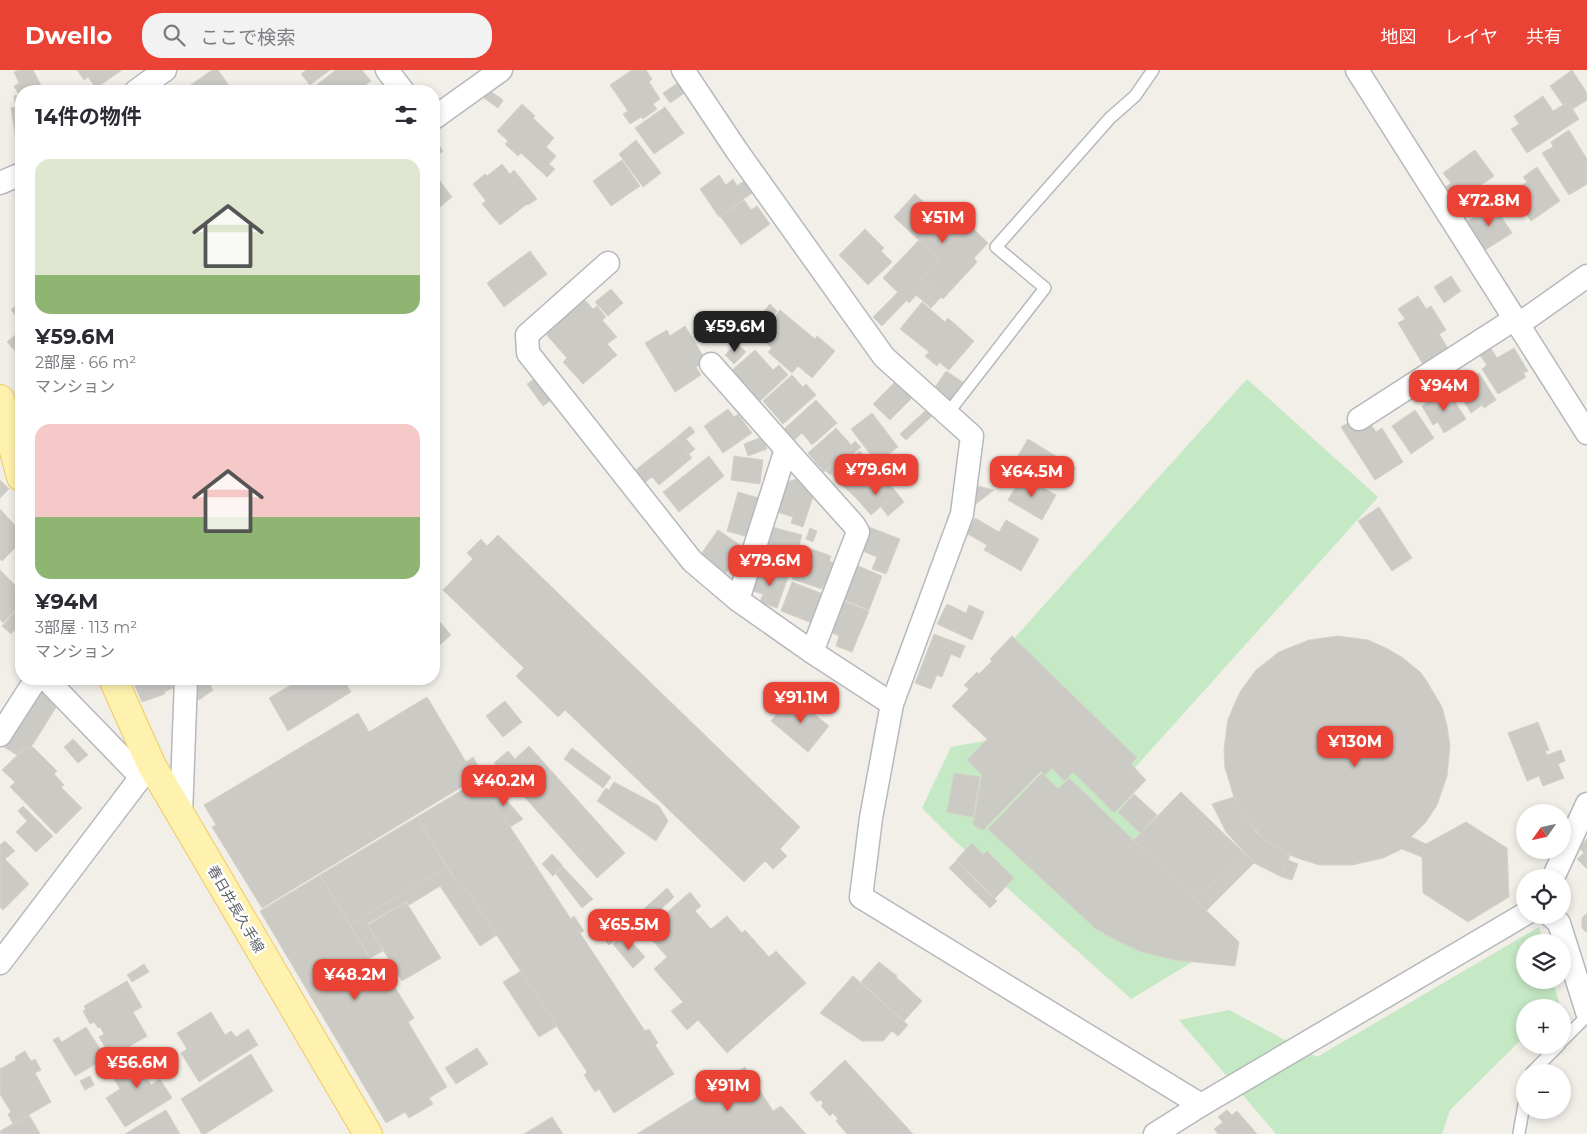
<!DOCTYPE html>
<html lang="ja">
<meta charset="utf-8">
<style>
:root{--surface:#fff;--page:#f2f2f3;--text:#2b2b33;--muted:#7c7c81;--accent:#ea4335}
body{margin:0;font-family:Montserrat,"Noto Sans JP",sans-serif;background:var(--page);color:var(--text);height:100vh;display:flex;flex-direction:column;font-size:19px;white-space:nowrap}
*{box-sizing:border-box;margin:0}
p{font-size:16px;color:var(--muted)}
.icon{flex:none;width:28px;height:28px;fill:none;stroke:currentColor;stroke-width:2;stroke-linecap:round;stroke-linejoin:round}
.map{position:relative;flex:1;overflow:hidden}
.panel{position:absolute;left:15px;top:15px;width:425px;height:600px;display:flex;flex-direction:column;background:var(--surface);border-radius:20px;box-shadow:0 2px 8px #0003}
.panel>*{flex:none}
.needle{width:32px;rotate:236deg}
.buttons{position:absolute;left:1516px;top:734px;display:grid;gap:10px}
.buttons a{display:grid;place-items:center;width:55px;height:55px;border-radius:50%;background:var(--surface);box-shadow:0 2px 8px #0003;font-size:25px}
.price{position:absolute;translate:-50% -42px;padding:0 11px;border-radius:10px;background:var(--accent);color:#fff;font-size:16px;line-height:32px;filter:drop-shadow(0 1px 2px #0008)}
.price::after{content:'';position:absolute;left:50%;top:30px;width:15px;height:11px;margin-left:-8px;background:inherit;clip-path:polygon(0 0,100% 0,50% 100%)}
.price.on{background:#222;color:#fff}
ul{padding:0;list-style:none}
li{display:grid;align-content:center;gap:10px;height:265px;padding:0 20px}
li span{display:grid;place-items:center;height:155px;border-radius:15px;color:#555}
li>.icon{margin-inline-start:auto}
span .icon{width:90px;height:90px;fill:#fffc;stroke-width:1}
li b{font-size:21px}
h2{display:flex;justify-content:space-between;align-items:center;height:60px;padding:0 20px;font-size:21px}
header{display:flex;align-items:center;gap:30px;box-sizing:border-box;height:70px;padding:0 25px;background:var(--accent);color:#fff}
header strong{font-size:24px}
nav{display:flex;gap:28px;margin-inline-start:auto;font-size:18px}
.search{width:350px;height:45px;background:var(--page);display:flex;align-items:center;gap:12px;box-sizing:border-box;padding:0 18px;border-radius:20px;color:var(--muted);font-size:19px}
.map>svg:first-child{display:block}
.green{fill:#c5e8c5}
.building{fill:#cccac5;stroke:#d6d1c6}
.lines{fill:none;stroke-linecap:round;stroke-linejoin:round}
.service-casing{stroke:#b5b8bc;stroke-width:14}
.minor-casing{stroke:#b5b8bc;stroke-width:25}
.primary-casing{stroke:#f2c960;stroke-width:30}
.service{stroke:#fff;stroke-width:11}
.minor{stroke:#fff;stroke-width:22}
.primary{stroke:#fff2af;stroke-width:28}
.labels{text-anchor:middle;stroke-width:4.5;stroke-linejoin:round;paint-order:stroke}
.street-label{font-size:14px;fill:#5f6368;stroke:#fff}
</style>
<header>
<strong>Dwello</strong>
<div class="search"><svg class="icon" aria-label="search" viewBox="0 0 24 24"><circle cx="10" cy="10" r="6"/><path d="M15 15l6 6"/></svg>ここで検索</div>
<nav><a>地図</a><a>レイヤ</a><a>共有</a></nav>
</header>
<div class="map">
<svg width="1587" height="1064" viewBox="0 0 1587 1064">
<rect width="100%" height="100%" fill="#f1efe8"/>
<g class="green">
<path d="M1247 309 1378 427 1132 701 1001 583Z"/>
<path d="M1018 665 1092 696 1178 774 1199 888 1131 929 955 771 922 738 951 677Z"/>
<path d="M1539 857 1543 872H1525V910H1553L1559 933 1554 937 1525 938V966L1450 1040 1442 1064H1276L1179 950 1229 940 1317 987Z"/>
</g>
<g class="building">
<path d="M19 0H33L44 21H21V86L19 87 11 38 16 37 14 26 19 25 14 16 19 13 14 2Z"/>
<path d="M77 0H122L96 18 88 7 84 10Z"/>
<path d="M212 0H218L233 21H186L185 19Z"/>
<path d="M306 0H330L310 15 301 4Z"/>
<path d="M336 0H362L371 11 357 21H319L315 16Z"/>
<path d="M632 0H646L652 9 649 12 660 29 653 34 657 39 643 49 641 47 630 54 623 44 628 41 610 15Z"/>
<path d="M1572 0 1587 23V30L1573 39 1568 32 1563 35 1550 16Z"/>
<path d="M679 12 686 22 670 33 663 23Z"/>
<path d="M489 20 503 30 498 38 484 28Z"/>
<path d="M1543 26 1553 41 1568 32 1579 49 1527 83 1511 59 1519 54 1514 46Z"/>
<path d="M522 34 535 46 533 48 554 68 546 77 556 86 549 94 555 99 547 107 521 83 518 86 505 74 508 71 497 61Z"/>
<path d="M665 37 684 63 654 84 635 58Z"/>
<path d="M1569 60 1587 89V114L1569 125 1542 83 1553 77 1551 72Z"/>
<path d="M636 70 661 103 643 117 619 84Z"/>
<path d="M436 71 443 81 434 88V73Z"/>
<path d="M1475 80 1494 106 1455 133 1444 118 1451 113 1443 103Z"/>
<path d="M622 90 640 116 611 136 593 111Z"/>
<path d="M502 94 510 104 514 100 537 129 528 135 527 134 500 155 482 134 486 131 473 114 485 104 487 106Z"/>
<path d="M1537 97 1560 131 1531 151 1511 123 1527 112 1523 107Z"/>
<path d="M434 103 452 127 434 142Z"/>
<path d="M719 105 726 115 733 109 737 116 744 111 752 123 719 147 700 119Z"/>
<path d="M915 124 945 152 955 141 988 173 974 188 977 192 943 229 921 208 939 189 894 147Z"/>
<path d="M744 130 751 140 757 136 770 154 741 175 720 146Z"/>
<path d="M1493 134 1512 163 1485 180 1467 152Z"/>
<path d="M865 159 884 178 881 181 892 192 868 215 839 185Z"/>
<path d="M919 170 939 189 921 208 927 213 909 233 883 208Z"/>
<path d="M530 181 547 204 504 237 487 213Z"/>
<path d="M1451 206 1461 221 1444 233 1434 217Z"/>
<path d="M927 213 941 227 931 238 916 225Z"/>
<path d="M611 219 623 233 608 246 595 232Z"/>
<path d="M898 222 907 230 882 256 873 247Z"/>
<path d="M1418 226 1426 239 1431 236 1446 260 1439 264 1449 280 1424 296 1398 253 1405 249 1398 239Z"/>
<path d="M584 229 593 239 597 236 606 247 602 250 617 267 607 274 617 285 583 314 563 292 567 288 545 263Z"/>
<path d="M21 231V252L11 240Z"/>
<path d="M922 232 945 252 948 248 974 271 949 300 939 292 937 296 925 286 929 282 900 259Z"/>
<path d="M770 234 777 241 760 260 753 254Z"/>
<path d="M780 240 815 269 817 266 835 281 812 308 798 296 792 303 768 282 772 278 758 266Z"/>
<path d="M685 256 706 291 696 297 701 305 675 322 645 273 667 260 670 266Z"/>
<path d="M21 260V285L20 286 7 272Z"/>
<path d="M736 273 746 282 734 294 725 285Z"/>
<path d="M1490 277 1497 288 1514 278 1528 301 1523 303 1526 307 1498 324 1482 299 1487 295 1479 284Z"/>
<path d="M755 280 773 300 779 295 788 305 759 332 731 301Z"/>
<path d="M946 301 964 313 950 332 933 320Z"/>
<path d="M1479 303 1496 330 1484 338 1482 335 1471 343 1459 324 1465 320 1461 314Z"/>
<path d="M792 305 803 317 806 314 816 325 783 354 763 331Z"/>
<path d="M538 306 554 328 543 336 527 314Z"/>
<path d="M896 311 912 328 890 350 873 334Z"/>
<path d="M1449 323 1466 349 1444 363 1438 352 1433 355 1422 336 1426 333 1424 330 1430 326 1434 333Z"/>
<path d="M816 330 837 353 812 375 802 363 793 371 783 360Z"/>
<path d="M728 339 734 347 738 344 752 363 723 383 704 356Z"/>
<path d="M926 340 932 346 906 370 900 364Z"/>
<path d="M1415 340 1434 368 1411 384 1392 356Z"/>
<path d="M872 343 898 377 877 393 851 359Z"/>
<path d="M1356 348 1369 352 1376 362 1382 358 1403 392 1375 410 1341 357Z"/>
<path d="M690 356 695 362 686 369 695 379 689 384 676 368Z"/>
<path d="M836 358 853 377 824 402 808 383Z"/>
<path d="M762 367 767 379 748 386 744 374Z"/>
<path d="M676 368 692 388 659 415 652 407 643 414 633 402Z"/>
<path d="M1028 369 1075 398 1063 417 1016 389Z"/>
<path d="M855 371 861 377 830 405 826 401 853 377 851 375Z"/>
<path d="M860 381 865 387 838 411 832 404Z"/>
<path d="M890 385 904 404 901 406 904 411 897 415 894 412 890 415 876 396Z"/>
<path d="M709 386 724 406 679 442 663 422Z"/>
<path d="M734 386 763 390 760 414 731 410Z"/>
<path d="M865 387 882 405 856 428 838 411Z"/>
<path d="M882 406 897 423 871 445 856 428Z"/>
<path d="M1022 406 1056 425 1042 450 1008 430Z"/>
<path d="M803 407 815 421 803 457 791 453 793 447 777 442 787 412Z"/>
<path d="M0 410 9 419 0 428Z"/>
<path d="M974 415 994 420 968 440Z"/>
<path d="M738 422 759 428 748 467 727 461Z"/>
<path d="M897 423 904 432 888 446 881 437Z"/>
<path d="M1379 437 1412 488 1392 501 1358 451Z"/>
<path d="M0 439 21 462V472L2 491 0 489Z"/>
<path d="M975 448 999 462 1006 450 1039 469 1021 501 984 480 987 475 966 463Z"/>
<path d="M772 457 802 465 794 493 764 485Z"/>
<path d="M869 457 900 469 886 504 872 499 877 487 860 480Z"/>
<path d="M810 458 817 461 813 472 806 469Z"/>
<path d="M718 460 743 477 724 506 699 487Z"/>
<path d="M498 465 800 757 780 779 787 786 773 799 765 791 744 812 565 640 558 647 516 606 524 598 443 520 473 489 467 483 481 469 487 476Z"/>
<path d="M803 476 831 486 829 491 835 493 829 514 825 513 822 519 792 509Z"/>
<path d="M856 495 882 506 869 540 842 529Z"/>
<path d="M761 497 788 507 777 538 760 532 763 524 753 521Z"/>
<path d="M0 500 21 521V534L3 553 0 549Z"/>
<path d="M792 512 823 524 812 553 781 541Z"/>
<path d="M841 530 869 541 852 582 836 576 839 566 828 561Z"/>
<path d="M947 534 966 543 969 535 984 542 972 570 937 554Z"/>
<path d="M21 535V567L14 560 11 564 2 556Z"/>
<path d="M434 545 451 565 435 579 434 578Z"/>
<path d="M934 564 965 576 960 588 951 584 942 607 937 605 931 619 915 613Z"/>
<path d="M1012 566 1137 688 1131 694 1146 710 1114 743 1073 702 1064 711 1052 698 1045 705 1041 701 983 760 973 755 982 705 967 690 987 669 952 636 969 619 964 615 977 602 979 604 992 591 990 589Z"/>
<path d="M1338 566 1368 570 1386 578 1403 588 1420 602 1426 610 1442 637 1447 656 1450 676 1447 706 1437 735 1426 752 1411 767 1426 774 1466 752 1507 778 1509 827 1468 852 1423 823 1422 787 1402 779 1383 788 1352 795H1320L1300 789 1290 785 1265 770 1249 753 1234 727 1225 698 1224 679 1228 649 1240 622 1256 600 1279 582 1309 570Z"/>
<path d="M132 609H169L173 618 164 622 165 624 142 632Z"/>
<path d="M301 609H343L351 622 288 661 269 628Z"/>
<path d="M207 610 213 620 199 630 192 620Z"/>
<path d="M40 619 60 631 30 679 27 676 17 685 4 677Z"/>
<path d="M427 627 466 692 473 687 483 704 262 838 212 757 216 755 204 735 358 643 369 662Z"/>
<path d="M805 628 819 639 814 644 829 656 808 682 771 651 784 635 793 642Z"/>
<path d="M505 631 522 652 503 667 486 646Z"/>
<path d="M1538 652 1549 680 1545 681 1547 685 1561 680 1565 691 1558 694 1564 708 1543 716 1539 706 1527 711 1508 663Z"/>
<path d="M73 669 88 685 78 693 64 677Z"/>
<path d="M27 676 30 679 33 677 57 701 54 704 64 715 61 717 82 738 56 764 10 717 15 712 2 700Z"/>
<path d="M529 676 625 783 597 808 494 693 508 681 515 689Z"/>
<path d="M572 678 611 707 603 718 564 689Z"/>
<path d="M954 703 980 707 973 747 947 742Z"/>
<path d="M1042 703 1058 719 1069 708 1239 872 1235 896 1175 890 1142 882 1116 870 1096 859 988 759Z"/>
<path d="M479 710 571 849 574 846 584 861 580 863 645 961 649 959 658 973 655 975 674 1004 614 1043 599 1019 595 1022 584 1005 587 1002 465 817 461 819 417 747Z"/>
<path d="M614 712 659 736 668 751 656 771 597 731 606 718 609 720Z"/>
<path d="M493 715 523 749 510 757 485 720Z"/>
<path d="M1181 722 1246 785 1237 794 1193 828 1134 770Z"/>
<path d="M1134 724 1157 745 1140 763 1118 742Z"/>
<path d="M1234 727 1255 761 1265 770 1290 785 1282 807 1254 793 1226 762 1212 734Z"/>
<path d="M23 736 53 766 36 782 16 762 27 751 18 741Z"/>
<path d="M417 747 447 797 350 855 320 805Z"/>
<path d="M1587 769V799L1577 789 1584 783 1578 777Z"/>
<path d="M5 771 15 781 5 789 29 814 3 840 0 837V775Z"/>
<path d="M972 773 983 785 987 781 1014 808 995 828 956 790Z"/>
<path d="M552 784 563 796 553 806 542 794Z"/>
<path d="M1246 785 1254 793 1206 841 1193 828 1237 794Z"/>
<path d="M1288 790 1298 794 1292 810 1282 807Z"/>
<path d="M956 791 997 831 990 838 949 798Z"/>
<path d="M447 797 461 819 465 817 497 865 480 876 440 816 409 835 407 831 367 854 383 881 370 888 350 855Z"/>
<path d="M563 797 593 829 582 838 556 804Z"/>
<path d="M320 805 387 918 393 914 414 948 408 952 447 1017 429 1028 433 1034 409 1048 405 1042 386 1053 260 841Z"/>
<path d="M667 818 674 827 643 856 635 847Z"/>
<path d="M690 822 701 836 695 841 711 859 727 846 742 863 745 860 769 887 776 881 806 913 727 983 698 950 687 960 671 941 683 932 654 899 667 887 645 862Z"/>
<path d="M406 832 441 888 402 911 368 855Z"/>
<path d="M1587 843V862H1586L1582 858V848Z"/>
<path d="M611 851 622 864 609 875 598 863Z"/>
<path d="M624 863 645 887 633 898 613 874Z"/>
<path d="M879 892 897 906 896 907 922 931 904 951 861 912Z"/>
<path d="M144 894 149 902 132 912 127 905Z"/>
<path d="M521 901 557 956 539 967 503 912Z"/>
<path d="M853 906 908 955 898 966 892 961 883 971H862L820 943Z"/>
<path d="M127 911 142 937 133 942 147 966 111 987 99 967 104 964 100 957 98 958 94 952 90 954 83 941 86 939 84 936Z"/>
<path d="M211 942 225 965 231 961 236 967 248 959 258 975 199 1012 181 983 187 979 177 963Z"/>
<path d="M86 957 106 988 75 1006 53 970 58 967 62 972Z"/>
<path d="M151 978 162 995 145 1005 151 1015 160 1009 172 1028 125 1057 106 1028 120 1019 110 1003Z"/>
<path d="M477 978 488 994 456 1014 445 998Z"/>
<path d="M25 981 31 991 35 989 41 1000 35 1003 51 1032 13 1054 8 1044 11 1042 0 1024V999L16 990 15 987Z"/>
<path d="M251 984 273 1021 205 1064H202L181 1029Z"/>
<path d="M845 990 913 1064H847L836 1051 838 1049 833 1043 830 1046 821 1036 823 1033 820 1030 817 1032 810 1023Z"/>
<path d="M745 997 773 1041 781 1036 806 1064H637Z"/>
<path d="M90 1006 94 1015 85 1020 80 1011Z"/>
<path d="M166 1040 180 1064H125L140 1055Z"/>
<path d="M1227 1040 1232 1045 1237 1041 1257 1064H1218L1214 1059 1223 1052 1218 1047Z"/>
<path d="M29 1045 40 1064H1L0 1061Z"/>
<path d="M552 1047 563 1064H524Z"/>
</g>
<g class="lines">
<g class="service-casing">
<g id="service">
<path d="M948 343 1045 218 996 177 1110 48 1135 26 1153 0"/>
<path d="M1562 971 1587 946"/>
<path d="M1532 1002 1559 975"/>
<path d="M1519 1063 1525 1029"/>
</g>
</g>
<g class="minor-casing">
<g id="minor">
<path d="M387 0 403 21"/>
<path d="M683 0 737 81 884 287 972 366 962 444 892 634 871 748 861 827 1201 1035"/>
<path d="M1357 0 1587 363"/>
<path d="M136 21 165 0"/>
<path d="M434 48 501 0"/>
<path d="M0 113 21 104"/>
<path d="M608 193 527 265 528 283 692 491 738 530 812 582 892 634"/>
<path d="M1519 254 1587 206"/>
<path d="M711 294 786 379"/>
<path d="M1359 349 1516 248"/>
<path d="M738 530 786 379 854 455 858 462 812 582"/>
<path d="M46 609 141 707"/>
<path d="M0 665 36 609"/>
<path d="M181 745 186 609"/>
<path d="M1553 808 1587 734"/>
<path d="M1550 845 1559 853 1587 942"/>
<path d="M0 893 141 707 152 696"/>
<path d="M1155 1064 1201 1035 1525 844"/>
</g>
</g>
<g class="primary-casing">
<g id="primary">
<path d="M0 329 21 407"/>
<path d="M113 609 152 696 368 1064"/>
</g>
</g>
<use href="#service" class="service"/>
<use href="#minor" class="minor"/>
<use href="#primary" class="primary"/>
</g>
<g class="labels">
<g class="street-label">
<text transform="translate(236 839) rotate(60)" y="5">春日井長久手線</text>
</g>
</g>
</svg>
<div class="buttons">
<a><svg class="needle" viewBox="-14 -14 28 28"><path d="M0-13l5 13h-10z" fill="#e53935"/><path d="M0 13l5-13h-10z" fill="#7c7c81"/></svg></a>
<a><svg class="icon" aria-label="locate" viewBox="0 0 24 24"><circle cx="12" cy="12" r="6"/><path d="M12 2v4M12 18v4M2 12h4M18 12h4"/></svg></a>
<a><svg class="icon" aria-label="layers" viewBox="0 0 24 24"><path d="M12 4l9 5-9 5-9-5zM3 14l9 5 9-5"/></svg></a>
<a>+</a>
<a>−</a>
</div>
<b class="price" style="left:1489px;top:157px">¥72.8M</b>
<b class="price" style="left:943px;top:174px">¥51M</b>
<b class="price on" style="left:735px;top:283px">¥59.6M</b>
<b class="price" style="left:1444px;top:342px">¥94M</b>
<b class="price" style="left:876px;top:426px">¥79.6M</b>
<b class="price" style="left:1032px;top:428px">¥64.5M</b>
<b class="price" style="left:770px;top:517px">¥79.6M</b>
<b class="price" style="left:801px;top:654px">¥91.1M</b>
<b class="price" style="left:1355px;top:698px">¥130M</b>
<b class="price" style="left:504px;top:737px">¥40.2M</b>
<b class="price" style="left:629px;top:881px">¥65.5M</b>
<b class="price" style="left:355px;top:931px">¥48.2M</b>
<b class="price" style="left:137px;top:1019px">¥56.6M</b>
<b class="price" style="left:728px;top:1042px">¥91M</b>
<section class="panel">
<h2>14件の物件<svg class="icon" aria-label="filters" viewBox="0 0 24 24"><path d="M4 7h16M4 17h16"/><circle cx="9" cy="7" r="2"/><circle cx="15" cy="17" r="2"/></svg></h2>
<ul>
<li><span style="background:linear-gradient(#dfe7d0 75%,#8fb573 0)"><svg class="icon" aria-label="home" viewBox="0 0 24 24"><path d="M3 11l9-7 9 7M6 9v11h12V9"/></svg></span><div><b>¥59.6M</b><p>2部屋 · 66 m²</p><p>マンション</p></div></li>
<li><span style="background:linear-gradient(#f6c9c9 60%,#8fb573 0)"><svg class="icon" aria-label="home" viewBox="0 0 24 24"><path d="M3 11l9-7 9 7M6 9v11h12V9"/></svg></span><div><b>¥94M</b><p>3部屋 · 113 m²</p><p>マンション</p></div></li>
</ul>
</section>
</div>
